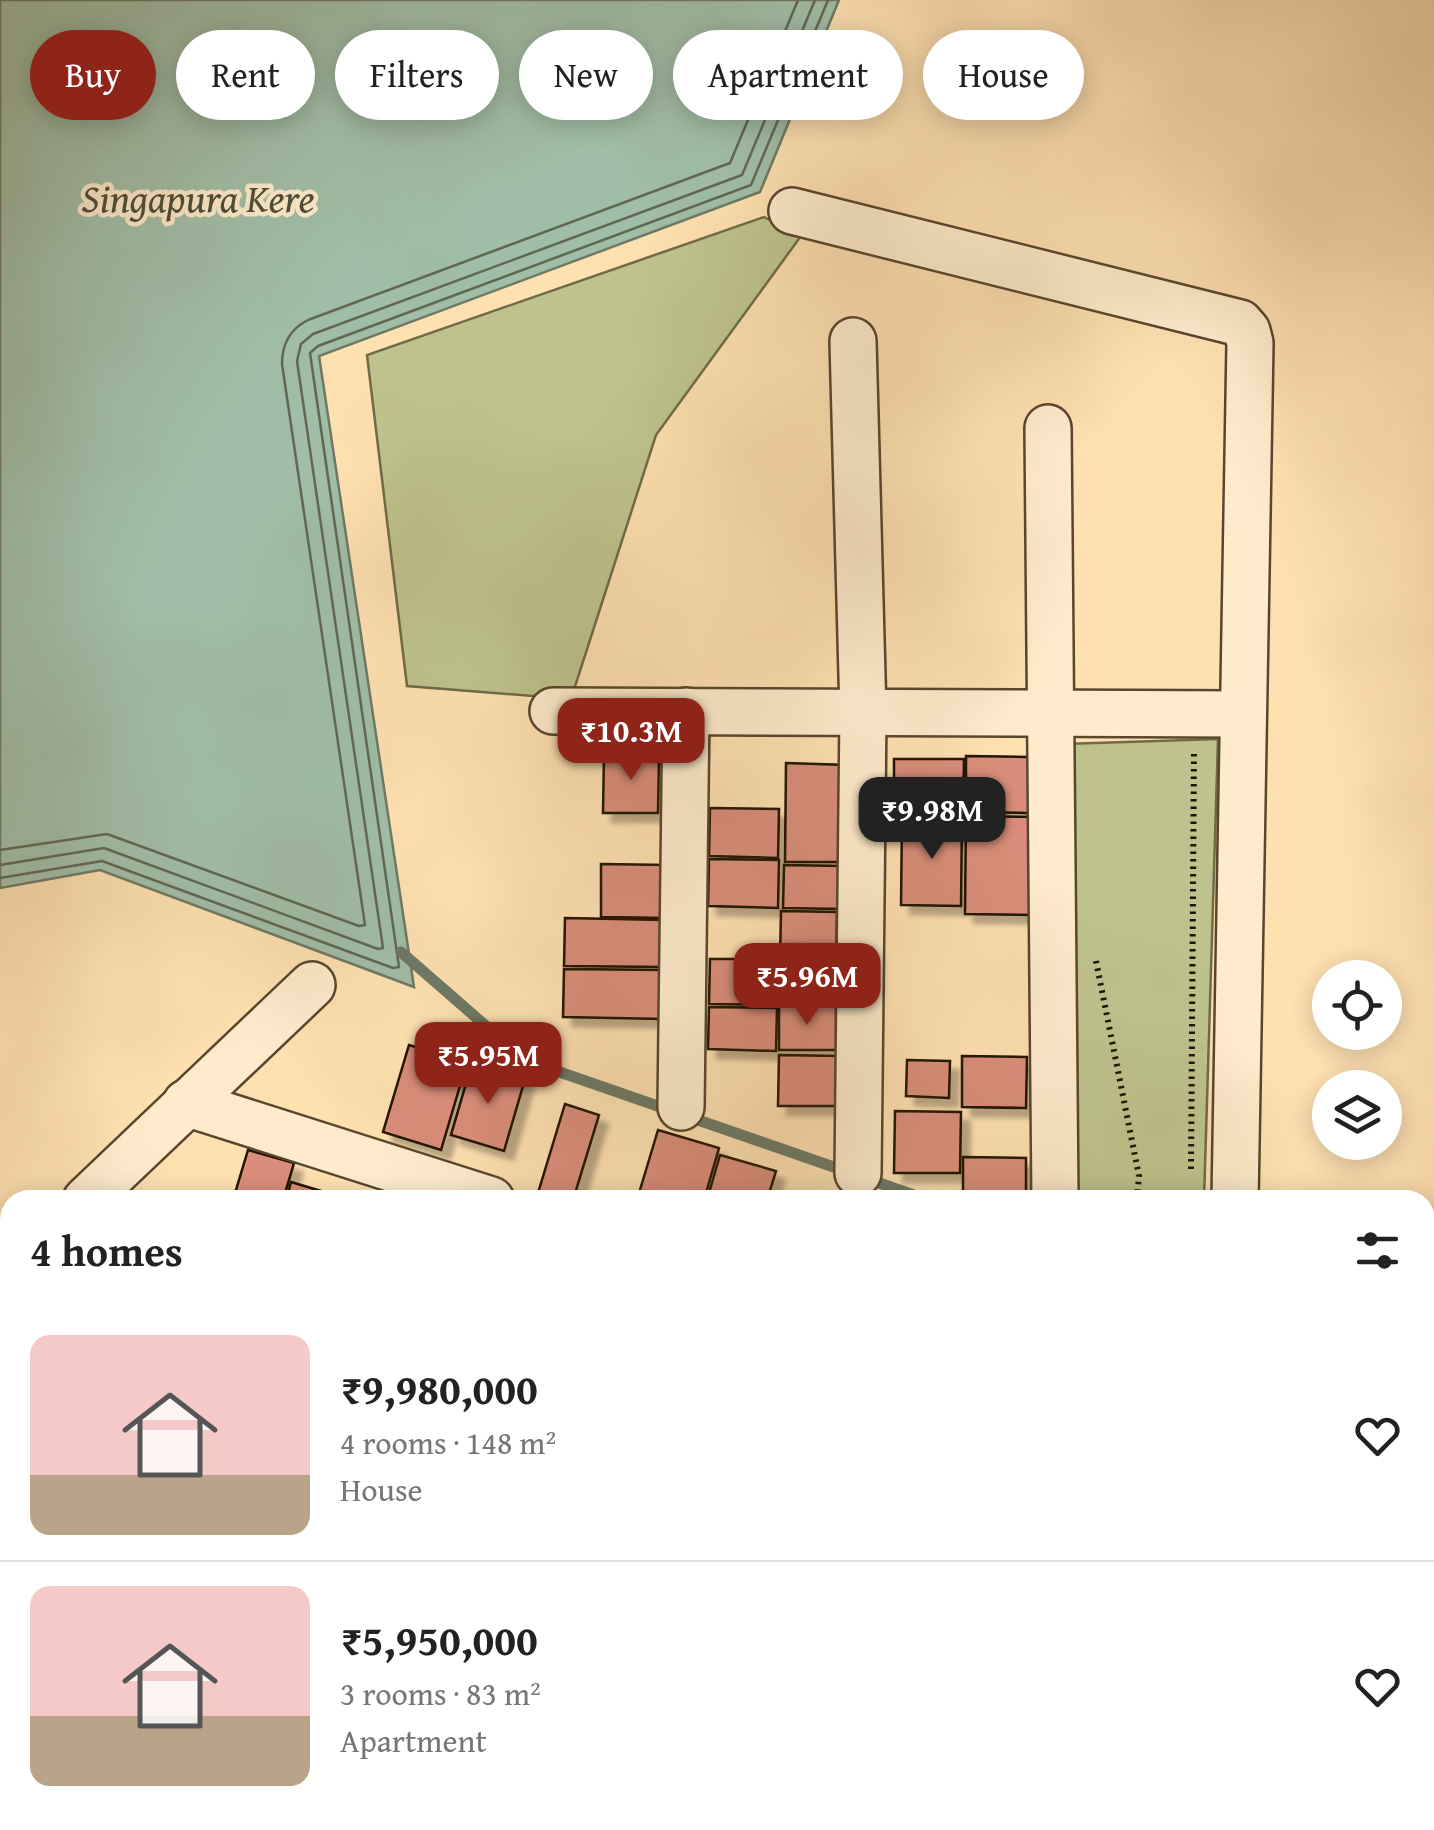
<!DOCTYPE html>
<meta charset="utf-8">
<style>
:root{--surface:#fff;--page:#f2f2f2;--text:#222;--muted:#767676;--line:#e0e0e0;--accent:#8f2418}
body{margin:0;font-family:"Gentium Book Plus",serif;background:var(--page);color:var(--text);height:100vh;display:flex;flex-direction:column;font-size:38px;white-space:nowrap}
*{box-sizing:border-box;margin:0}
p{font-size:32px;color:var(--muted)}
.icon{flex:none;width:55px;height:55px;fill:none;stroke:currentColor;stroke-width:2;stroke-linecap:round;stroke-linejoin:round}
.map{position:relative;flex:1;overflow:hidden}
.side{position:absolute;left:0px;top:1190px;width:1435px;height:640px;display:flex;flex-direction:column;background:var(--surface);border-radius:30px 30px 0 0;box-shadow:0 5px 25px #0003}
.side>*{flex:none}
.guide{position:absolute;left:30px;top:30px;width:1375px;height:90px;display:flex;gap:20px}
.fabs{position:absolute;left:1312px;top:960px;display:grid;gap:20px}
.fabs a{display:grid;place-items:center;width:90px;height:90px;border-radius:50%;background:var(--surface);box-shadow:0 5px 25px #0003;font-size:50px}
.price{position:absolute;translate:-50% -85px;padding:0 22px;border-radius:20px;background:var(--accent);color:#fff;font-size:32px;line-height:65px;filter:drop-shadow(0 2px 5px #0008)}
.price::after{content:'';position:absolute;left:50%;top:60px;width:30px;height:22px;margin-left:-15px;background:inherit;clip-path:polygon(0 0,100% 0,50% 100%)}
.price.selected{background:#222;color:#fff}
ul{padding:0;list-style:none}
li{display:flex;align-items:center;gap:30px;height:250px;padding:0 30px}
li+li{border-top:2px solid var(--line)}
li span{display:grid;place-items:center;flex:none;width:280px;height:200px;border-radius:20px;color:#555}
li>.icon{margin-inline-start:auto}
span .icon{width:120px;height:120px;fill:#fffc;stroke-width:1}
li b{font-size:42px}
h2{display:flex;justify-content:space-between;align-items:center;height:120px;padding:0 30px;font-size:42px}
.pill{padding:0 35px;border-radius:45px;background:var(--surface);box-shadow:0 5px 25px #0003;font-size:35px;line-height:90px}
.pill.selected{background:var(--accent);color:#fff}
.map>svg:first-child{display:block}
.green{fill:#bec38d;stroke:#706a47;stroke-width:2.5}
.water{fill:#a0bea7;stroke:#6d7965;stroke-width:2.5}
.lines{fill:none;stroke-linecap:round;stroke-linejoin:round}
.shore{stroke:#606854;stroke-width:2.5}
.stream{stroke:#6d7965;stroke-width:11}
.building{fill:#d98d7a;stroke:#211201;stroke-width:2.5;filter:url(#shadow)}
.minor-casing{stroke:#58462d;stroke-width:50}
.path{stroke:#211201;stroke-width:6;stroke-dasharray:2.5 5;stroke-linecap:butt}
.minor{stroke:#feebcc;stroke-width:45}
.labels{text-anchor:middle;stroke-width:9;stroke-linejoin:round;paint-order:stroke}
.water-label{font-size:40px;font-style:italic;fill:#4d4e3b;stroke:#feebcc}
</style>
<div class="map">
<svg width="1434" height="1830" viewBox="0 0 1434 1830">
<defs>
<filter id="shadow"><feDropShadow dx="9" dy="9" stdDeviation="2.5" flood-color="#0004"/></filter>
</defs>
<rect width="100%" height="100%" fill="#fee0b1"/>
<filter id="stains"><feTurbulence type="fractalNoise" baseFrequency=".002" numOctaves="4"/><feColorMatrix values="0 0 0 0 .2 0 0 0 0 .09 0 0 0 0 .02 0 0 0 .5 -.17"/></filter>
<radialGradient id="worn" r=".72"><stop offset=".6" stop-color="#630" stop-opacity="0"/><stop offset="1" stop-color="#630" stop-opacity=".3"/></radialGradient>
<g class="green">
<path d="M764 217 801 236 656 435 571 699 407 686 367 355Z"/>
<path d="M1218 739 1204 1200H1073L1064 744Z"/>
</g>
<path class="water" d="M0 0H839L760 192 319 356 414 987 100 870 0 888Z"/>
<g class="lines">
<g class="shore">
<path d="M0 850 107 834 359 926 365 925 282 364C282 343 290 329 308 320L730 163 798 0"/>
<path d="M0 865 104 848 378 949 383 948 297 361 301 344 313 334 742 175 815 0"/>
<path d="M0 878 102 861 393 968 399 967 310 353 318 346 751 185 828 0"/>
</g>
<g class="stream">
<path d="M401 952 525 1060 848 1172"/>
<path d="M865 1178 928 1200"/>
<path d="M1425 1550 1434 1560"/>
</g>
</g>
<g class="building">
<path d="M604 753 659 754 658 813H603Z"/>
<path d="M966 756 1029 757V813L966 812Z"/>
<path d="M894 759H964L963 815 894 814Z"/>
<path d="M786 763 848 765 847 862H785Z"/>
<path d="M710 808 779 809 778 858 709 856Z"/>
<path d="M966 816 1035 817 1034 915 965 914Z"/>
<path d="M902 818H962L961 906 901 905Z"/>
<path d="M709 859 779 860 778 908 708 906Z"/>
<path d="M601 864 669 865V918L601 917Z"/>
<path d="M784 865 843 866 842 909 783 908Z"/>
<path d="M781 911 837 912 836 960 780 959Z"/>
<path d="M565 918 665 920 664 967 564 966Z"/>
<path d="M710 959H775V1005L709 1004Z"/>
<path d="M564 969 664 970 663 1019 563 1017Z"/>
<rect x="779" y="1005" width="57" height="45"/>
<path d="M709 1007 777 1008 776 1051 708 1049Z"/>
<path d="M409 1045 467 1062 441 1150 383 1132Z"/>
<path d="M779 1055 841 1056 840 1106H778Z"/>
<path d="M962 1056 1027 1057 1026 1108 962 1107Z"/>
<path d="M907 1060 950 1061 949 1098 906 1096Z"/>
<path d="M472 1063 525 1079 504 1151 451 1135Z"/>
<path d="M565 1104 599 1115 573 1200 538 1193Z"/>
<path d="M895 1111 961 1112 960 1173H894Z"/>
<path d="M658 1130 719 1148 704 1200H637Z"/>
<path d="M248 1150 294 1163 283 1200H233Z"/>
<path d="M720 1155 776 1171 767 1200H707Z"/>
<path d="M963 1157 1026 1158V1200L963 1198Z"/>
<path d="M291 1182 351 1200H286Z"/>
<path d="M0 1388 10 1391V1449L0 1450Z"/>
<path d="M0 1590 10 1593V1622L0 1655Z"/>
<path d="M1 1798 10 1801V1820H41L38 1830H0Z"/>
<path d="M46 1820H95L92 1830H43Z"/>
<path d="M109 1820H154L151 1830Z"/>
<path d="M156 1820H207L204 1830H153Z"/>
<path d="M211 1820H262L259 1830H208Z"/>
<path d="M517 1820H575L572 1830H515Z"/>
<path d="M627 1820H673L670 1830H624Z"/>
<path d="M678 1820H698L732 1830H675Z"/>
<path d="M714 1820H761L758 1830Z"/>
<path d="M102 1821 130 1830H98Z"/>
</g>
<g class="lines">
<g class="minor-casing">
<g id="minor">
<path d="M792 211 1240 323 1247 331 1250 343 1235 1200"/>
<path d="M853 341 863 713 858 1173"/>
<path d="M1048 428 1055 1200"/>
<path d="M553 711 1243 714"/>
<path d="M186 1103 491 1200"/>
<path d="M681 1107 686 711"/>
<path d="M86 1200 312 985"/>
<path d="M0 1283 10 1274"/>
<path d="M0 1468 10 1471"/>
<path d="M0 1679 10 1683"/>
<path d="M1425 1700 1434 1710"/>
<path d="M400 1820 428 1830"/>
<path d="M775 1830 782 1820"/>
<path d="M1154 1830 1156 1820"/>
<path d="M1327 1830 1330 1820"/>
</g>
</g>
<g class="path">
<path d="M1096 961 1139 1176 1137 1200"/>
<path d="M1191 1169 1194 751"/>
</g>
<use href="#minor" class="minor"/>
</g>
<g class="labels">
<g class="water-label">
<text x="198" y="212">Singapura Kere</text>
</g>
</g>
<rect width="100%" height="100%" filter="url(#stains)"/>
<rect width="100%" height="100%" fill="url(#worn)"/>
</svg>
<div class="fabs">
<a><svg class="icon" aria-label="locate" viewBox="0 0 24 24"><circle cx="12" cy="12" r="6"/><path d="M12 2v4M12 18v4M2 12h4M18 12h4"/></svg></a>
<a><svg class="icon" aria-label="layers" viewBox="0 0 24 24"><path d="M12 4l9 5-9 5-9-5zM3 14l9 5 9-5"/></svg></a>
</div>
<b class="price" style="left:631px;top:783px">₹10.3M</b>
<b class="price selected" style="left:932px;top:862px">₹9.98M</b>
<b class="price" style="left:807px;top:1028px">₹5.96M</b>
<b class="price" style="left:488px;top:1107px">₹5.95M</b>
<div class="guide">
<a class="pill selected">Buy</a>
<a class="pill">Rent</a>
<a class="pill">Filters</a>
<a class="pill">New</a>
<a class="pill">Apartment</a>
<a class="pill">House</a>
</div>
<section class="side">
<h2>4 homes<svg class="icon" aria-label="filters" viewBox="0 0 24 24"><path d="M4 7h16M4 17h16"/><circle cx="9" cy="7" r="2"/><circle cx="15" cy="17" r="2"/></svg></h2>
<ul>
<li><span style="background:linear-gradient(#f6c9c9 70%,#b9a48a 0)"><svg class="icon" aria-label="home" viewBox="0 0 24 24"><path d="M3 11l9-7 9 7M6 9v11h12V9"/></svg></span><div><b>₹9,980,000</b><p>4 rooms · 148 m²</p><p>House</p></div><svg class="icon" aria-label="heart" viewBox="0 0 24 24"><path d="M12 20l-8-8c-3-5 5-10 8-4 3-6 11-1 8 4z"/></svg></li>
<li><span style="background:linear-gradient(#f6c9c9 65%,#b9a48a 0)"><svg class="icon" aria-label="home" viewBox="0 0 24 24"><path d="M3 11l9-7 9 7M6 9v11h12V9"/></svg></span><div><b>₹5,950,000</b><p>3 rooms · 83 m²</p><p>Apartment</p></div><svg class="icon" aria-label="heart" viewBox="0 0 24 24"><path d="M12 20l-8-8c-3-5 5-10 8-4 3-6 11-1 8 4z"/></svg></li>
</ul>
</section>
</div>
